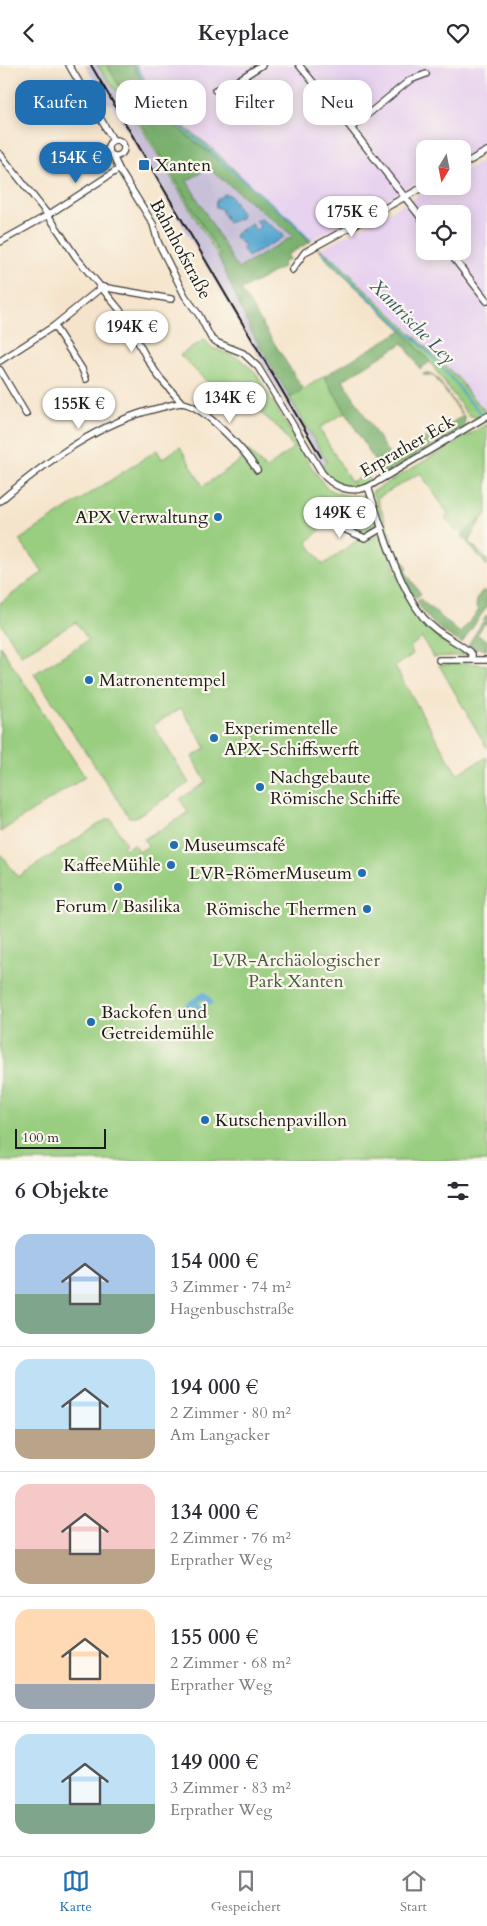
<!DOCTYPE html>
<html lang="de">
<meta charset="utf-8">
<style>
:root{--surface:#fff;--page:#f7f7f7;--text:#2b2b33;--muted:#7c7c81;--line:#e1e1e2;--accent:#1f6fb2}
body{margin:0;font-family:Cardo,serif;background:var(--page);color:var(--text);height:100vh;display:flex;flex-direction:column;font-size:19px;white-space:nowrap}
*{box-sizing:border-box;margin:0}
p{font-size:16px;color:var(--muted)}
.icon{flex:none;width:28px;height:28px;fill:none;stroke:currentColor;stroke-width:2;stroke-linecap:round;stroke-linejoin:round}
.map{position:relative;height:1096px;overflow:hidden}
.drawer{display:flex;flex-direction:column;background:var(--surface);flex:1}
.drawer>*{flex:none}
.hud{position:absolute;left:15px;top:15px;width:458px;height:45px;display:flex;gap:10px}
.needle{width:32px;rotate:190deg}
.fabs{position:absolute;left:416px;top:75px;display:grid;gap:10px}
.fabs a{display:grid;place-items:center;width:55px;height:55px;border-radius:10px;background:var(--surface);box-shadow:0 2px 12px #0003;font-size:25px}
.scale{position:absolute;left:15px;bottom:12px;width:91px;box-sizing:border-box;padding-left:5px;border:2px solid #1c1c1c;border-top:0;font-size:14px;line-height:18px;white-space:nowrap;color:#1c1c1c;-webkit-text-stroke:4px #fbf7ec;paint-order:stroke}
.price{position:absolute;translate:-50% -42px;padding:0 11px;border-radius:18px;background:#fff;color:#222;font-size:16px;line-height:32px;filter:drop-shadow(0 1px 2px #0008)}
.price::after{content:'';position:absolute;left:50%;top:30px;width:15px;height:11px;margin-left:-8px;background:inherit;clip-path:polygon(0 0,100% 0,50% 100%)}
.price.selected{background:var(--accent);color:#fff}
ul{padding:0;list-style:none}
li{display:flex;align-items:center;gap:15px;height:125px;padding:0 15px}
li+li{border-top:1px solid var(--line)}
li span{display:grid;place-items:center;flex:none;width:140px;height:100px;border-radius:15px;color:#555}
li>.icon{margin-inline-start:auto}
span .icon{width:60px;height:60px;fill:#fffc;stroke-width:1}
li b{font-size:21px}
h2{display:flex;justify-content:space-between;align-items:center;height:60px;padding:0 15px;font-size:21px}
.pill{padding:0 18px;border-radius:15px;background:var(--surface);box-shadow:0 2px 12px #0003;font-size:18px;line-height:45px}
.pill.selected{background:var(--accent);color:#fff}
header{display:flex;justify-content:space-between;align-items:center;height:65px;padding:0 15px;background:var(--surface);font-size:22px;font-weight:800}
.tab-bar{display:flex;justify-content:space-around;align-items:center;height:70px;border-top:1px solid var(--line);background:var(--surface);font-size:14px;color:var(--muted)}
.tab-bar a{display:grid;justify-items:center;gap:2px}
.tab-bar .selected{color:var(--accent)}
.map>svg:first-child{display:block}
.built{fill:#e7d2ef;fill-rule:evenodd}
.industrial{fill:#c8bfd8}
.green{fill:#99ce80;stroke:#5a754e}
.forest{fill:#7ab16e;stroke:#4b6645;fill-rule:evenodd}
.water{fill:#55a5cf;stroke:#386076}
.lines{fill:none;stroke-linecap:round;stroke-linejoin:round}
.stream{stroke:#55a5cf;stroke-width:2}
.canal{stroke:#55a5cf;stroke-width:6}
.minor-casing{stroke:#3d3a36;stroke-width:8}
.minor{stroke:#fff;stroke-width:5.5}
.rail{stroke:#1c1c1c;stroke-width:2}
.poi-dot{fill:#1f6fb2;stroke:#fbf7ec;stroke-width:2}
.labels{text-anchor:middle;stroke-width:4.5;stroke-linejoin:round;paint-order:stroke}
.poi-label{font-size:18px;fill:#1c1c1c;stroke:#fbf7ec;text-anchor:start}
.street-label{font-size:18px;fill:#1c1c1c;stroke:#fbf7ec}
.park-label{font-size:18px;fill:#485a3f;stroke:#fbf7ec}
.water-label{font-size:19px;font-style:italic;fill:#365a6d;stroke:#fbf7ec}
</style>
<header><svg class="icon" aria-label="back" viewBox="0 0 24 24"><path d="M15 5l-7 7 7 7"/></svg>Keyplace<svg class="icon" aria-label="heart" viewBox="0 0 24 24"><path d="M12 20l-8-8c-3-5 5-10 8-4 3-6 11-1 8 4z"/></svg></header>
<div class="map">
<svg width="487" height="1096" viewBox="0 0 487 1096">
<rect width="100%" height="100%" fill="#fbf7ec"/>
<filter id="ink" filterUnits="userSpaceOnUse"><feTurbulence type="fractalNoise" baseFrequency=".02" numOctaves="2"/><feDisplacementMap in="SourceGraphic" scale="10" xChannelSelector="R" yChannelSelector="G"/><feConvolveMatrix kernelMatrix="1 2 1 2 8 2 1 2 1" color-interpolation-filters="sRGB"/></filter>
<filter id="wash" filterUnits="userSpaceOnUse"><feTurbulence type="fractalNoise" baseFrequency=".0096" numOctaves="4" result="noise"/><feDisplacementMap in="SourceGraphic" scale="20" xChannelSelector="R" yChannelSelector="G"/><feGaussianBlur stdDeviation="1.12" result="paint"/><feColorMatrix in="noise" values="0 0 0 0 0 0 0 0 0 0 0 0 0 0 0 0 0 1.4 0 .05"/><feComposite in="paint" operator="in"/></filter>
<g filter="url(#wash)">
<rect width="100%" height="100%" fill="#f5e4cb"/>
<g class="built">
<path d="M136 0H487V79L463 93 462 84H425V113L312 175 291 154 258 127 208 80 169 51 163 45Z"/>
<path d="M487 93V348L468 328 460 315 424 279 334 194 321 184 436 121H462L463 107ZM425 149H462V186H425Z"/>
</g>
<g class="industrial">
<path d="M85 0H97L131 45 219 193 251 266 327 397 322 400 112 40 107 38Z"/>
<path d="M208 103 293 171 238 204 187 116Z"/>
</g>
<g class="green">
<path d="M97 0H107L221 191 219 193 131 45Z"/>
<path d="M133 0H136L163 44 169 51 208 80 258 127 291 154 312 175 310 177 291 156 230 104 165 53 145 23Z"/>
<path d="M321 184 334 194 460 315 468 328 487 348 478 353 468 350 430 297 402 265 329 197 319 185Z"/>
<path d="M205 274 210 282 239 293 255 307 311 401 325 421 332 426 345 430 360 431 369 429 379 462 365 471 329 454 325 461 307 477 323 500 359 474 364 473 366 476 381 467 395 506 430 563 468 588 467 590 433 592 422 573 410 582 413 589 395 602 457 709 487 692V1096H0V788L18 812 107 754H111L126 779 123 781 126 784 133 779 139 787 148 781 144 774 188 748 180 734 206 717 192 692 206 683 181 643 153 660 189 718 136 752H129L34 609 88 575 76 557 21 590 0 557V538L43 507 19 475 157 385 162 394 180 382 203 421 244 393 248 385 266 404 293 383 280 364 221 315 212 322 180 290Z"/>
<path d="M324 311 346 347 319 363 351 417 367 409 370 415 368 420C348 426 331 419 320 401L327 397 290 333Z"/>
<path d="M487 359V449L463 469 459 465 457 467 445 453 449 450 420 408 377 433 394 479H390L372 427Z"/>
<path d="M0 581 85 712 0 767Z"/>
<path d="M467 598 487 600V683L439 600Z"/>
</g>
<g class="forest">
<path d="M107 0H133L145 24 165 53 230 104 291 156 310 177 287 190 289 194 283 198 282 203 241 225 303 324 290 333 251 266 219 193 221 191ZM208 103 293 171 238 204 187 116Z"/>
<path d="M402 265 430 297 420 304 403 278 343 315 391 393 463 351 434 311 423 310 424 308 434 310 437 313 465 353 464 362 383 410 324 311Z"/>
<path d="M480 454 482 457 474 465 470 477 487 495V501L462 471Z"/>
<path d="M397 487 408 503 405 506 421 529 415 533 393 489Z"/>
<path d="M482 526H486L487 541 462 578C443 568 427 556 417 536L420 534 460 568 479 545 476 542 477 533Z"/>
<path d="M487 550V559L485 558 477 570 487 575V586C480 582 476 584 468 580Z"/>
</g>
<g class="water">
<path d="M225 129 230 130 242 150 241 153 228 158 220 143H216C214 135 218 133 225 129Z"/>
<path d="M261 154 283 169 284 172 248 192 243 185 244 180 235 172V169L251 158 256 165 260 162 256 155Z"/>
</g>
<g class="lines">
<g class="stream">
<path d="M135 0 161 46 206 82 222 97 291 155 311 175"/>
<path d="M321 186 383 246 423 282 456 318 465 332 481 348"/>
</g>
<g class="canal">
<path d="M192 938 196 939 200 947 201 946"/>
<path d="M185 943 204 930 210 937"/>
</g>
</g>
</g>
<g filter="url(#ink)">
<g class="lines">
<g class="minor-casing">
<g id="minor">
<path d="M69 0 113 75"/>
<path d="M299 0 351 63 425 158"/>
<path d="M215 25 232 19 262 0"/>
<path d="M351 63 410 15 426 9"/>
<circle cx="116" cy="83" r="8"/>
<path d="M0 89 48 150 76 192 124 250 146 292 159 312 182 338"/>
<path d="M113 91 119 104 153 159 158 177 185 231 199 250 211 273 218 278 243 288 258 302 322 408C333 422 350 429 368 422L487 351"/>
<path d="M462 100 487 86"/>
<path d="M0 177 48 150 119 104"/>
<path d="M448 186 487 236"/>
<path d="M292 205 305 187 425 121"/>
<path d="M102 222 171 234"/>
<path d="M54 261 82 304 86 314"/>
<path d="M0 296 54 261 102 222"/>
<path d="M0 305 26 349"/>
<path d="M368 422C382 463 397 519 423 552 436 569 457 575 472 589V594"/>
<path d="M0 436C46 397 99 357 159 343 166 342 175 338 182 338 203 340 246 387 257 405"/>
<path d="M332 459 365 473 382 463"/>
<path d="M439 595H487"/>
</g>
</g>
<use href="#minor" class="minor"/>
<path class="rail" d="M91 0 321 392"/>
</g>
</g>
<g class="poi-dot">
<rect x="138" y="94" width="12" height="12" rx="2.5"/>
<circle cx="218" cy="452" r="5"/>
<circle cx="89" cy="615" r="5"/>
<circle cx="214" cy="673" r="5"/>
<circle cx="260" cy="722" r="5"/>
<circle cx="174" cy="780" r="5"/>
<circle cx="171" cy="800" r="5"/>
<circle cx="362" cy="808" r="5"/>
<circle cx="118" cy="822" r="5"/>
<circle cx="367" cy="844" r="5"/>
<circle cx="91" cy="957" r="5"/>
<circle cx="205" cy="1055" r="5"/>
</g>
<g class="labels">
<g class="poi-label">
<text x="155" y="106">Xanten</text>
<text x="208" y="458" text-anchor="end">APX Verwaltung</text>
<text x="99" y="621">Matronentempel</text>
<text x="224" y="669">Experimentelle<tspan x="224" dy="21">APX-Schiffswerft</tspan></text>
<text x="270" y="718">Nachgebaute<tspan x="270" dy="21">Römische Schiffe</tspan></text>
<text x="184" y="786">Museumscafé</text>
<text x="161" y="806" text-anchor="end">KaffeeMühle</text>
<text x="352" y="814" text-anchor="end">LVR-RömerMuseum</text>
<text x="118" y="847" text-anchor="middle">Forum / Basilika</text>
<text x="357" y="850" text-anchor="end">Römische Thermen</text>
<text x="101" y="953">Backofen und<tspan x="101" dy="21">Getreidemühle</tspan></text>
<text x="215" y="1061">Kutschenpavillon</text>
</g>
<g class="street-label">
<text transform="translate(181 184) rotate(62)" y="6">Bahnhofstraße</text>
<text transform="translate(407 381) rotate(-30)" y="6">Erprather Eck</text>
</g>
<g class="park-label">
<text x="296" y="901">LVR-Archäologischer<tspan x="296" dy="21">Park Xanten</tspan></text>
</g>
<g class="water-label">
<text transform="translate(413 256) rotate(45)" y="7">Xantrische Ley</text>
</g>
</g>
</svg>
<div class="fabs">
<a><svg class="needle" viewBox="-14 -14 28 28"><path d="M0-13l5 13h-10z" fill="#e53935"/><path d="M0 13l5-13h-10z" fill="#7c7c81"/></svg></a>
<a><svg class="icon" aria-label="locate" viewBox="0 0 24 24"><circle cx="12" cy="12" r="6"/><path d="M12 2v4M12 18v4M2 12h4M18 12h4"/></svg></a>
</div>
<div class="scale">100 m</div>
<b class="price selected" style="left:76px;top:119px">154K €</b>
<b class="price" style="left:352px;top:173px">175K €</b>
<b class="price" style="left:132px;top:288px">194K €</b>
<b class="price" style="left:230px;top:359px">134K €</b>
<b class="price" style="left:79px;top:365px">155K €</b>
<b class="price" style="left:340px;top:474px">149K €</b>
<div class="hud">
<a class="pill selected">Kaufen</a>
<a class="pill">Mieten</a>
<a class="pill">Filter</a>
<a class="pill">Neu</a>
</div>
</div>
<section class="drawer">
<h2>6 Objekte<svg class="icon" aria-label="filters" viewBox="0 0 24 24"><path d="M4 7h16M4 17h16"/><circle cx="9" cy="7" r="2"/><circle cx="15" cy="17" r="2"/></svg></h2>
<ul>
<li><span style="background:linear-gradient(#a9c7e8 60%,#7fa58c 0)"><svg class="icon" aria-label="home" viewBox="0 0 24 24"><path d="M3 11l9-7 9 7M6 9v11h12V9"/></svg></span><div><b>154 000 €</b><p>3 Zimmer · 74 m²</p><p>Hagenbuschstraße</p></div></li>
<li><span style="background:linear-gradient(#bfe0f5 70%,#b9a48a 0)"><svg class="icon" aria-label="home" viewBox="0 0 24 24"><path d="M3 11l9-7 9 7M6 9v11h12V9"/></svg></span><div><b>194 000 €</b><p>2 Zimmer · 80 m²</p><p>Am Langacker</p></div></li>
<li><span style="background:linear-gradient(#f6c9c9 65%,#b9a48a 0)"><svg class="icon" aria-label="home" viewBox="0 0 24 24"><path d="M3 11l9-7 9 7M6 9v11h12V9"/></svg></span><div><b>134 000 €</b><p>2 Zimmer · 76 m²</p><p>Erprather Weg</p></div></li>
<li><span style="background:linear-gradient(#ffd9b3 75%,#9aa5b1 0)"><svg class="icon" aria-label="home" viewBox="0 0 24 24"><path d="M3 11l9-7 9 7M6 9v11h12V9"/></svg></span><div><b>155 000 €</b><p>2 Zimmer · 68 m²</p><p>Erprather Weg</p></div></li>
<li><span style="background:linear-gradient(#bfe0f5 70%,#7fa58c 0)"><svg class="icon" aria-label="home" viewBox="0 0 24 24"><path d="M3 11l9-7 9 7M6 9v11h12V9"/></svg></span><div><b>149 000 €</b><p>3 Zimmer · 83 m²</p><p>Erprather Weg</p></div></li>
</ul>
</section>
<nav class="tab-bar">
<a class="selected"><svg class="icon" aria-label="map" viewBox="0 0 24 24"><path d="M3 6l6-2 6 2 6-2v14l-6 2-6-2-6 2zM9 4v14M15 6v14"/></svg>Karte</a>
<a><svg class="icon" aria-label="saved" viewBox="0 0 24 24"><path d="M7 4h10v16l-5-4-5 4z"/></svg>Gespeichert</a>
<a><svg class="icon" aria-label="home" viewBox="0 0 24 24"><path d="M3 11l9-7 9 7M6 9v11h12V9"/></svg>Start</a>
</nav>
